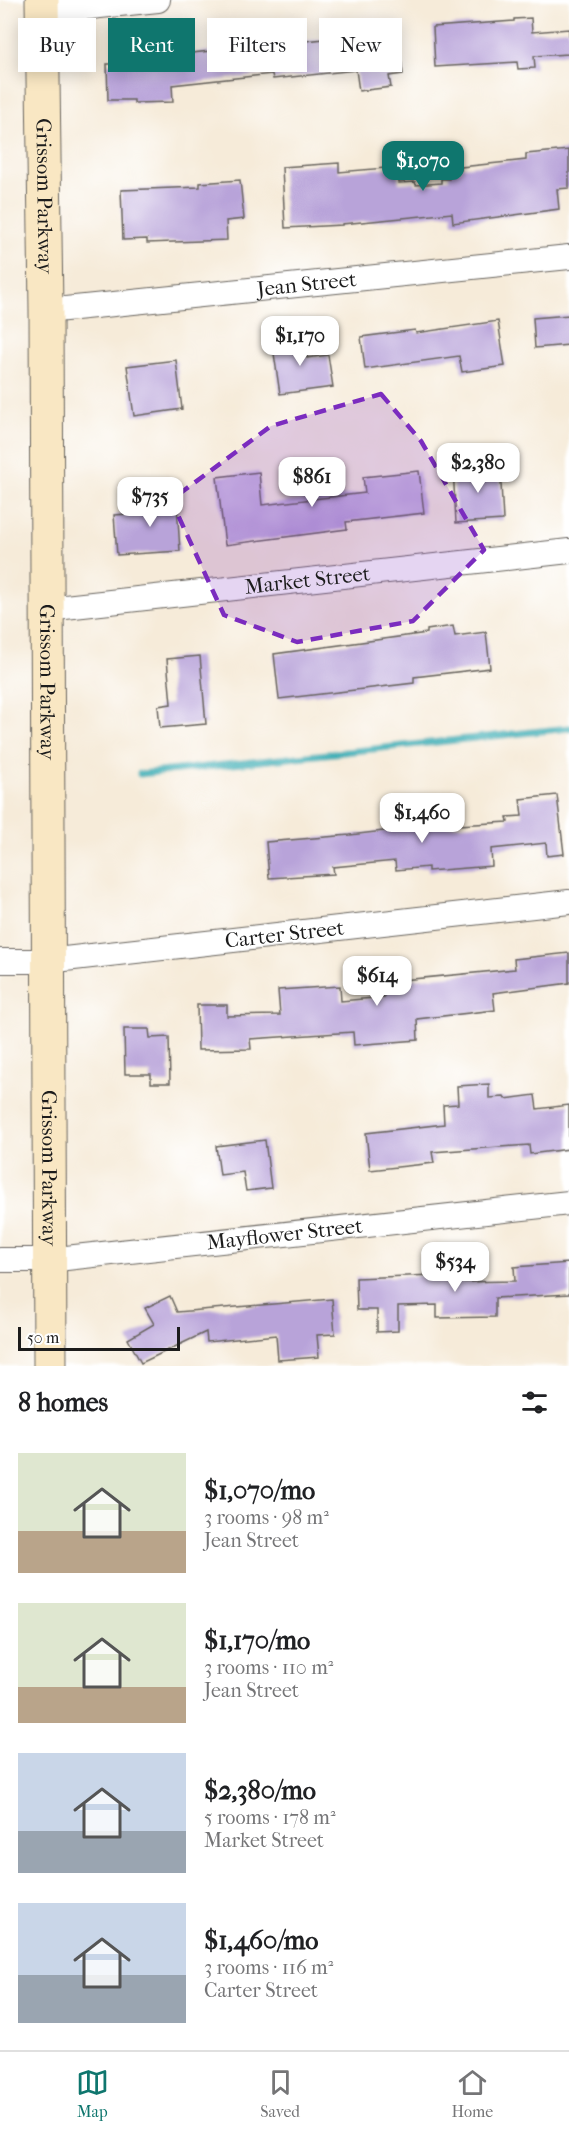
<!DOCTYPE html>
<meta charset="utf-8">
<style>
:root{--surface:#fff;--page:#f2f2f2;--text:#202124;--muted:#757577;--line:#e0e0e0;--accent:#0f766e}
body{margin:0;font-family:"IM FELL French Canon",serif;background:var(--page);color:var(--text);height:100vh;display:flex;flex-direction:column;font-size:22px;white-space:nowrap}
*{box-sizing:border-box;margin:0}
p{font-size:20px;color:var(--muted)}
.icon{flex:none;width:33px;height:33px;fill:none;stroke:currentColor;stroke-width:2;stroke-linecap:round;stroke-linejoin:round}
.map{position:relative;height:1366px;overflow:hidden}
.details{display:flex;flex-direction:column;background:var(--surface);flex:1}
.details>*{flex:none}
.guide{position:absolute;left:18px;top:18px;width:534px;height:54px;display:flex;gap:12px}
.scale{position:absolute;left:18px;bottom:15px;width:162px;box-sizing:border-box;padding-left:6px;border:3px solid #1c1c1c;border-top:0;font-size:16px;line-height:21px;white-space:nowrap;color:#1c1c1c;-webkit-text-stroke:4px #fff;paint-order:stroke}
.price{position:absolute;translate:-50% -51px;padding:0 14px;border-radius:12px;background:#fff;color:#222;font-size:20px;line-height:39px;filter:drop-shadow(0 2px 3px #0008)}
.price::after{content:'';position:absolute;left:50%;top:36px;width:18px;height:14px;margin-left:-9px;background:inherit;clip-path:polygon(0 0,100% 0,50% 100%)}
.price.selected{background:var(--accent);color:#fff}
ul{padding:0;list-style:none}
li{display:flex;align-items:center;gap:18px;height:150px;padding:0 18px}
li span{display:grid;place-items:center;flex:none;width:168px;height:120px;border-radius:0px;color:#555}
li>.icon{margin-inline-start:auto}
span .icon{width:72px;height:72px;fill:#fffc;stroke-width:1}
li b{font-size:26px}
h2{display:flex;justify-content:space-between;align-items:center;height:72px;padding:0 18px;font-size:26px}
.chip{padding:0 21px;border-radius:0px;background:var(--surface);box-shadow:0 3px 15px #0003;font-size:21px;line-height:54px}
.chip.selected{background:var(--accent);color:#fff}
.dock{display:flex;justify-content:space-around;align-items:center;height:84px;border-top:2px solid var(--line);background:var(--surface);font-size:16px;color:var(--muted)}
.dock a{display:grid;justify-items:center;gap:3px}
.dock .selected{color:var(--accent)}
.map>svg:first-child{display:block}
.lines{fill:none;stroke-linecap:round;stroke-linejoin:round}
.stream{stroke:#39abb2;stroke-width:7}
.building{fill:#b8a3d9}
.minor-casing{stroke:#68645e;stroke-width:26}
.secondary-casing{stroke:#68645e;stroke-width:35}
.minor{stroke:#fff;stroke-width:24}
.secondary{stroke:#f9e7c3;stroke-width:33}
.marked{fill:#7b2cbf;fill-opacity:0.2;stroke:#7b2cbf;stroke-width:4.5;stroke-dasharray:12 8;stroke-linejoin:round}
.labels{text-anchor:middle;stroke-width:4.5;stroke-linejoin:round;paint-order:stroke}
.street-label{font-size:21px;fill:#1c1c1c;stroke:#fff}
</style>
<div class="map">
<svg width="569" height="1366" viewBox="0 0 569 1366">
<rect width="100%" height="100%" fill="#fff"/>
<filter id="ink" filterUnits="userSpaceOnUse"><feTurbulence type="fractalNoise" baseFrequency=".0167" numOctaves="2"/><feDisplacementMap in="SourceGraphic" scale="12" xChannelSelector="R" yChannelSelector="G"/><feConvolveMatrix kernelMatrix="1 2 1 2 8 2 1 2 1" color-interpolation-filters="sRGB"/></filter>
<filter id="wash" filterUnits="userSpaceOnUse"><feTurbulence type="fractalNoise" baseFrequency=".008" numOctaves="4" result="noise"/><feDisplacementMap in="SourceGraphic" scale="24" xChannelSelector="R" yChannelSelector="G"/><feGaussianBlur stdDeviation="1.35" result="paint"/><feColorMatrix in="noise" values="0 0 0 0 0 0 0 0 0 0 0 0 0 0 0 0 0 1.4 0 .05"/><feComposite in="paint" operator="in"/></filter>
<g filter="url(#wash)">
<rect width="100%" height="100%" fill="#f6ebd9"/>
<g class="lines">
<path class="stream" d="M140 774 569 728"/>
</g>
<g id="blocks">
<g class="building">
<path d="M531 18 532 32 569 29V54L534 56 535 68 518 69 517 62 435 67 433 27 514 21V19Z"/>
<path d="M397 27 403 74 389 76 391 87 359 91 356 70 273 79 272 74 172 85 173 102 134 103V100H108L107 64 193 63 192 53 352 36V32Z"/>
<path d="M569 150V188L557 189 559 209 453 223 452 213 342 224V225L285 228 282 167 339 163V172L397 167 399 183 415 182 416 185 441 183V179H449L448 171 461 170V167L526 160V154Z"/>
<path d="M240 180 244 219 226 221 227 240 147 243V239L123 240 121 190 200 187V183Z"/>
<path d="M569 315V345L535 348 533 318Z"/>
<path d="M498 321 505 366 462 372 459 356 365 369 361 337 415 330 416 333Z"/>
<path d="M304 336 307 358 328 355 333 387 280 394 272 340Z"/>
<path d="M176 360 182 409 134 416 127 366Z"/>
<path d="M500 465 503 520 456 523 453 467Z"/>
<path d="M419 471 424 513 346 522 347 529 225 545 217 477 259 472 262 505 365 493 363 477Z"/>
<path d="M176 489 180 551 117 555 114 515 158 512 157 490Z"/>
<path d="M453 626 455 636 486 632 490 668 414 677V683L279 699 274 654 427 633V630Z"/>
<path d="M200 656 206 724 160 728 158 706 171 704 167 659Z"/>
<path d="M557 795 564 854 547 856 546 843 491 849 492 866 428 871V867L396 870 395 861 333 867 334 874 269 878 266 842 350 835 409 828 508 822 507 817 522 816 520 799Z"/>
<path d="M569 953V983L493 993 495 1010 417 1019 418 1040 354 1045 353 1032 250 1039 251 1049 198 1050 197 1005H227V1016L280 1015 278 990 340 986 341 1001 384 997 382 982 515 969 514 959Z"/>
<path d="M124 1029H149L150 1038 169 1037 170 1083H151V1074H125Z"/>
<path d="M489 1084V1098L504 1097 505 1099 535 1095 537 1109 569 1105V1149L530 1154 529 1145 432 1152 434 1163 370 1170 366 1133 444 1124 443 1105 458 1104 457 1086Z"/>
<path d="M265 1140 271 1188 246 1191 243 1172 220 1175 216 1146Z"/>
<path d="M569 1263V1294L495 1298V1317L437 1318V1305L398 1306V1331L377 1332V1310H357L356 1278 459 1274V1282L515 1281 514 1267Z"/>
<path d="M170 1296 177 1312 332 1299 335 1334 317 1335 319 1357 278 1360 276 1335 207 1342 206 1332 141 1363 128 1339 154 1324 145 1308Z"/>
</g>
</g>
</g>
<g filter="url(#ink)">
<use href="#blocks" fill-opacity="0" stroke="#68645e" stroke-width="1.5"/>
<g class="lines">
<g class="minor-casing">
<g id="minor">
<path d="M42 12 158 0"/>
<path id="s1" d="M46 311 569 257"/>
<path id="s2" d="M47 609 569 551"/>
<path id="s3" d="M0 961H47L569 902"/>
<path id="s4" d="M0 1260H49L75 1257 569 1203"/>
</g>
</g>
<g class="secondary-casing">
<g id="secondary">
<path id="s5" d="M42 0 46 311 50 1366"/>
</g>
</g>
<use href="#minor" class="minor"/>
<use href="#secondary" class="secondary"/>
</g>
</g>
<path class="marked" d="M381 394 421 441 484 550 413 621 297 642 224 615 171 500 271 426Z"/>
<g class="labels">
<g class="street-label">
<text dy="7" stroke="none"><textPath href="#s5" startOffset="196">Grissom Parkway</textPath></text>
<text dy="7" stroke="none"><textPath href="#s1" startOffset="262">Jean Street</textPath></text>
<text dy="7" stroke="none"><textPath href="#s2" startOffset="262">Market Street</textPath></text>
<text dy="7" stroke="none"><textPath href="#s5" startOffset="682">Grissom Parkway</textPath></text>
<text dy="7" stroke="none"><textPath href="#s3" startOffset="286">Carter Street</textPath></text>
<text dy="7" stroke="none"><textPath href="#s5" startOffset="1168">Grissom Parkway</textPath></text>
<text dy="7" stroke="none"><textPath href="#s4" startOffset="286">Mayflower Street</textPath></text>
</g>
</g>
</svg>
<div class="scale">50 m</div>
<b class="price selected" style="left:423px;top:192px">$1,070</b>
<b class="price" style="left:300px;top:367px">$1,170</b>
<b class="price" style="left:478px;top:494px">$2,380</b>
<b class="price" style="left:312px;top:508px">$861</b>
<b class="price" style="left:150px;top:528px">$735</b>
<b class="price" style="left:422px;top:844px">$1,460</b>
<b class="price" style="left:377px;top:1007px">$614</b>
<b class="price" style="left:455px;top:1293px">$534</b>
<div class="guide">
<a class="chip">Buy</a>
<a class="chip selected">Rent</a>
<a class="chip">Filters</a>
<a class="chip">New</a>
</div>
</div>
<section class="details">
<h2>8 homes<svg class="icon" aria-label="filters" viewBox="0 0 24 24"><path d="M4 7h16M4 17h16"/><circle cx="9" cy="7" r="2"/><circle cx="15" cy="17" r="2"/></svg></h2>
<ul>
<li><span style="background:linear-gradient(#dfe7d0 65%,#b9a48a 0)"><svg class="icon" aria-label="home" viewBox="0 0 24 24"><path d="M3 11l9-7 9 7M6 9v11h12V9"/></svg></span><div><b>$1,070/mo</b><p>3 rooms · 98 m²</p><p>Jean Street</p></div></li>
<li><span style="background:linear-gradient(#dfe7d0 70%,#b9a48a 0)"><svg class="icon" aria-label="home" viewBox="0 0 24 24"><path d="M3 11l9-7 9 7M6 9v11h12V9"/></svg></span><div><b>$1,170/mo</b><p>3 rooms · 110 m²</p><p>Jean Street</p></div></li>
<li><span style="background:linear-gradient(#c9d6e8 65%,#9aa5b1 0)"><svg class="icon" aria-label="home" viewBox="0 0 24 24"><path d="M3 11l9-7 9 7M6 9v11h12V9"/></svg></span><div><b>$2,380/mo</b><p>5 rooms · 178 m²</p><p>Market Street</p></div></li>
<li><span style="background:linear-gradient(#c9d6e8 60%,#9aa5b1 0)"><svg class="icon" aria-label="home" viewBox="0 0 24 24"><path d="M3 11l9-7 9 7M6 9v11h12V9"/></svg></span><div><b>$1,460/mo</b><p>3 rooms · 116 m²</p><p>Carter Street</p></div></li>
</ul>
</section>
<nav class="dock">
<a class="selected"><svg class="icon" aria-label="map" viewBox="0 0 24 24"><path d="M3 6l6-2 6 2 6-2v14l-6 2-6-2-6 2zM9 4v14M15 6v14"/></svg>Map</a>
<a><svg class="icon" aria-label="saved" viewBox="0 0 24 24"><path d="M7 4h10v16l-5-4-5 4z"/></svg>Saved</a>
<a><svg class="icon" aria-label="home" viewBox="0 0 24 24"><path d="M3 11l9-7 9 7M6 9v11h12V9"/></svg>Home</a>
</nav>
